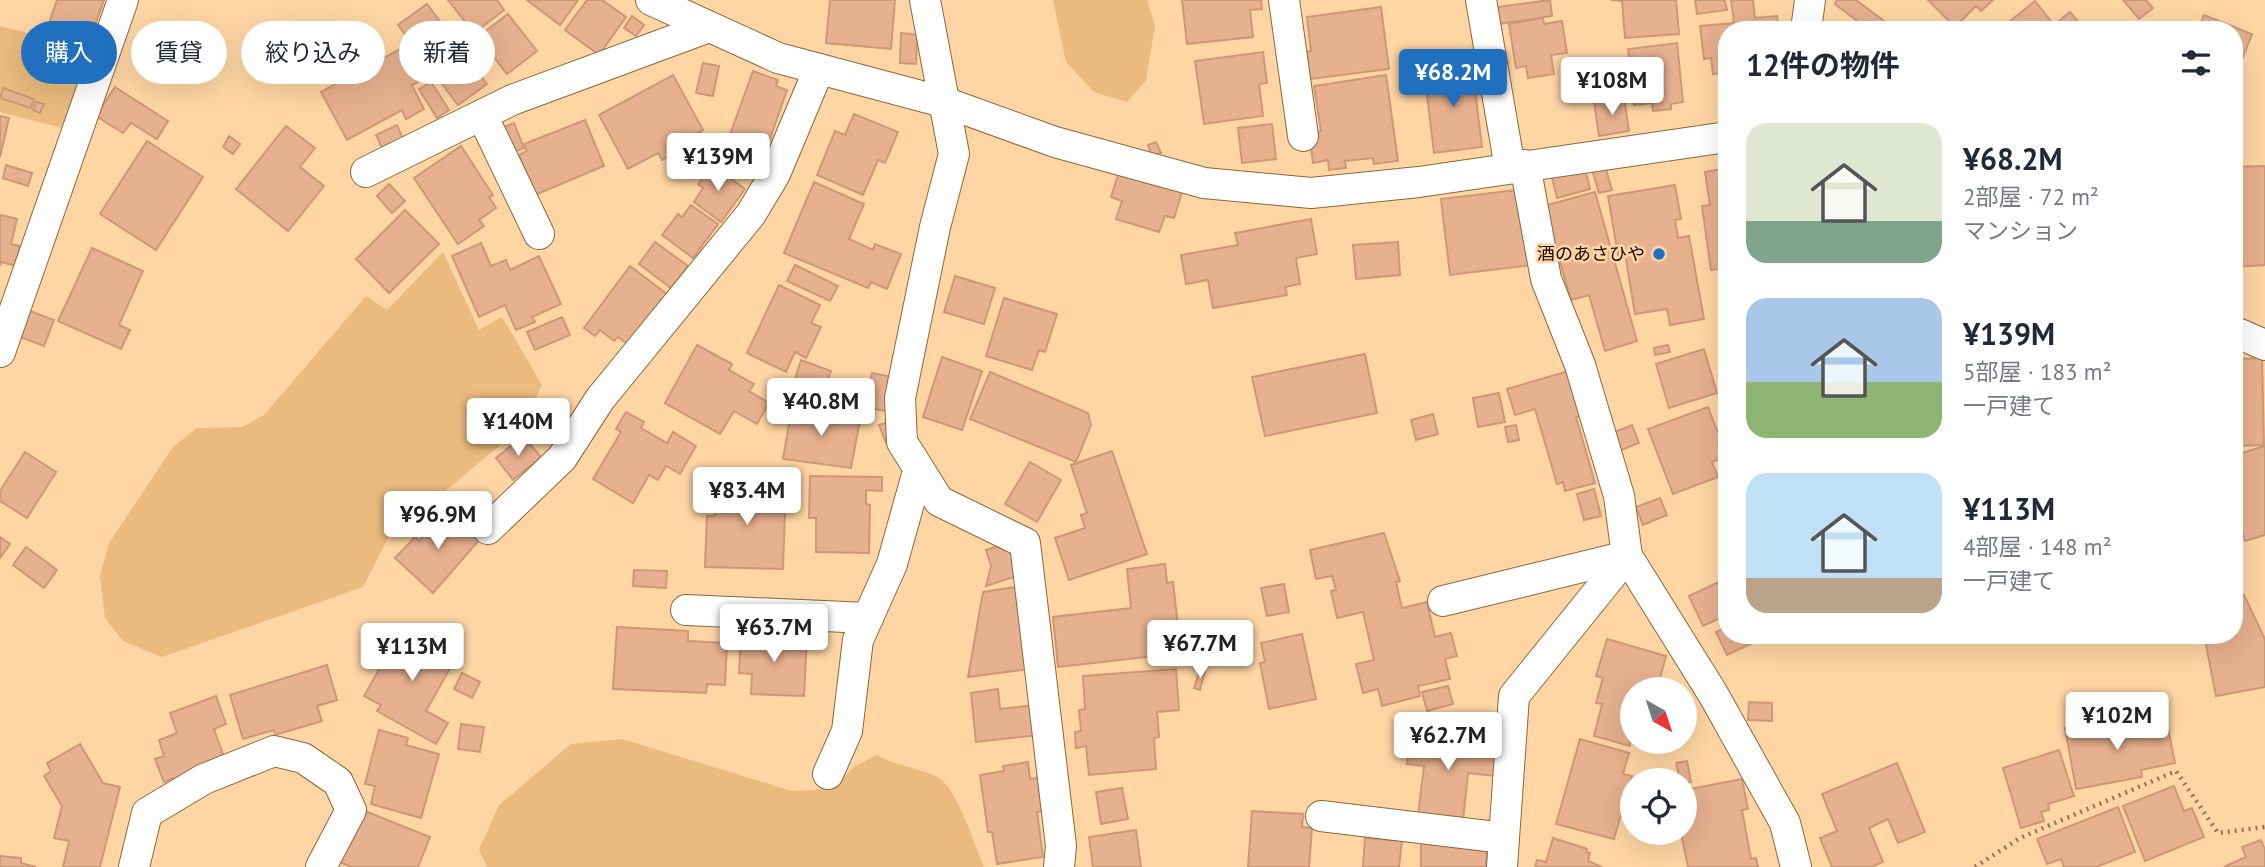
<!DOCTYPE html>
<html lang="ja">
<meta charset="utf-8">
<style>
:root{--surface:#fff;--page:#f6f6f7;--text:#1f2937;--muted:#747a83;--accent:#2170bf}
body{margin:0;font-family:"PT Sans","Noto Sans JP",sans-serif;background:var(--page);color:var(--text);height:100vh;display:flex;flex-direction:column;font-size:26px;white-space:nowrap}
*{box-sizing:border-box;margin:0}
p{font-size:23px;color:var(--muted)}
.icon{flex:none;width:38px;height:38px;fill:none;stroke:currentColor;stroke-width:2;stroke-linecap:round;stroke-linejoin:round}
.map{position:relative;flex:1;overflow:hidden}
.details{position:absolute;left:1718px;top:21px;width:525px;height:623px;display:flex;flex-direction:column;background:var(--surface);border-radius:28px;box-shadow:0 7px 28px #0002}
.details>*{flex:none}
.guide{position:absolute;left:21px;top:21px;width:665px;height:63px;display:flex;gap:14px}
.needle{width:46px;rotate:141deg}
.tools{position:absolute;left:1620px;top:677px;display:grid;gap:14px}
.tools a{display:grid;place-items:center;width:77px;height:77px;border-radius:50%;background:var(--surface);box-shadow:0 7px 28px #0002;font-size:35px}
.price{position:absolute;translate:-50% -60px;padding:0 16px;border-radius:7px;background:#fff;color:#222;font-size:23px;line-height:46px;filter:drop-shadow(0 2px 4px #0008)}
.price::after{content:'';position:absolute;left:50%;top:42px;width:21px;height:16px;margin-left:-10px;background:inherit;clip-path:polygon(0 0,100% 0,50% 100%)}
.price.current{background:var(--accent);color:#fff}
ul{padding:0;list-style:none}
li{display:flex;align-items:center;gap:21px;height:175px;padding:0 28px}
li span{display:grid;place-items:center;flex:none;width:196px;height:140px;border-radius:21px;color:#555}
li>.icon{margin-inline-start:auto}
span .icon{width:84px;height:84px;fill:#fffc;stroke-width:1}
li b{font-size:30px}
h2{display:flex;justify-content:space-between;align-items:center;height:84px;padding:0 28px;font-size:30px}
.tag{padding:0 24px;border-radius:32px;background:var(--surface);box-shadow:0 7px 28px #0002;font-size:24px;line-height:63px}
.tag.current{background:var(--accent);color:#fff}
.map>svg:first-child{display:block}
.green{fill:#eaba7e}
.building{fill:#e7b08e;stroke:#ce9877;stroke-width:2}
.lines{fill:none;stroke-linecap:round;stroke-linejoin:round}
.street-casing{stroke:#8c6838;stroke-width:32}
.path{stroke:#917556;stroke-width:4.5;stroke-dasharray:2 5;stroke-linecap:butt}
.street{stroke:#fff;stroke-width:30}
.poi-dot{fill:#2170bf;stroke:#fed5a3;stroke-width:2.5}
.labels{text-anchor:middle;stroke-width:5;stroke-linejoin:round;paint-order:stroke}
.poi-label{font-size:18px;fill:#170900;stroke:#fed5a3;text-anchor:end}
</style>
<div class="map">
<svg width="2265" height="867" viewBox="0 0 2265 867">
<rect width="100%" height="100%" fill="#fed5a3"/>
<g class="green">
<path d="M1053 0H1147L1155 26 1146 80 1127 102 1094 92 1066 62Z"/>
<path d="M0 26 97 50 70 130 0 112Z"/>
<path d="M443 252 479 330 502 317 542 385 521 428 388 538 363 587 162 657 123 641 105 618 100 576 109 543 173 447 197 428 242 427 264 415 366 296 387 310Z"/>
<path d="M622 739 792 791 832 789 855 766 877 755C897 767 923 768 939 778 958 790 975 846 984 867H487L479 850 499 805 571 744Z"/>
</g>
<g class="building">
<path d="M57 0H104L91 36 83 33 81 41 47 29Z"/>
<path d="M448 0H497L504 10 474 33Z"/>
<path d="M527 0H578L560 25Z"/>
<path d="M587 0H602L626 17 599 55 565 30Z"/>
<path d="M830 0H895L891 49 826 43Z"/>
<path d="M1182 0H1261L1262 9 1250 10 1253 37 1187 44Z"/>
<path d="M1550 0 1552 16 1492 25 1490 8Z"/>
<path d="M1611 0H1676L1679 34 1625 38 1622 1Z"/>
<path d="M1695 0H1725L1727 10 1697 14Z"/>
<path d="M1731 0H1753L1755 18 1777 16 1779 30H1727V72L1713 74 1711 58 1704 59 1700 26 1734 23Z"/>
<path d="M1837 0H1856L1896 30H1869L1835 4Z"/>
<path d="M1928 0H1993L1981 11 1976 6 1955 27Z"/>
<path d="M2123 0H2146L2153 8 2139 19Z"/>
<path d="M2035 1 2054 25 2070 12 2085 30H2015L2009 22Z"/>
<path d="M427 4 487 84 458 105 398 25Z"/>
<path d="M1381 7 1389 69 1303 80 1300 53 1311 51 1307 17Z"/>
<path d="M508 14 537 51 507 74 478 37Z"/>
<path d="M2204 15 2252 34 2240 65 2235 63V30H2198Z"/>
<path d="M632 16 644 25 636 36 624 28Z"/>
<path d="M1543 18 1544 24 1562 21 1567 53 1551 55 1554 74 1528 78 1526 66 1516 68 1509 24Z"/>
<path d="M901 33 917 35 916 64 900 63Z"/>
<path d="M180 39 196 47 191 57 174 49Z"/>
<path d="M1677 43 1683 102 1671 104V109L1653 111 1652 103 1634 105 1628 49Z"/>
<path d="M400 49 418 82 412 85 424 109 406 119 402 110 347 140 321 92Z"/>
<path d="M1263 52 1267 83 1259 84 1263 116 1204 124 1195 61Z"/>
<path d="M703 63 719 66 713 96 696 93Z"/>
<path d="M1472 65 1482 147 1434 153 1424 71Z"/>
<path d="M753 71 778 80 776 86 787 90 765 153 728 140Z"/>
<path d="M673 75 703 130 670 148 673 154 662 160 658 153 628 169 599 115Z"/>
<path d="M1386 75 1398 161 1374 164 1373 158 1345 161 1346 168 1329 170 1328 160 1313 163 1309 133 1321 131 1314 86Z"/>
<path d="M431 82 449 110 437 118 419 89Z"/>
<path d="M115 87 168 121 157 139 131 123 123 133 96 116Z"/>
<path d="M3 88 34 99 31 108 0 98Z"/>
<path d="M1624 97 1629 131 1599 136 1594 102Z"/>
<path d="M36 102 44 104 40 113 33 110Z"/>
<path d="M854 114 898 132 885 163 878 160 863 195 817 175 835 131 845 135Z"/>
<path d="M0 116 9 118 0 157Z"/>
<path d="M585 120 604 166 535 195 519 155 527 151 524 144Z"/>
<path d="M514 123 524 148 512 153 502 128Z"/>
<path d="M1272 124 1276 159 1242 163 1238 128Z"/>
<path d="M397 125 403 139 382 148 376 135Z"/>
<path d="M286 126 315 148 300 167 324 186 288 231 236 189Z"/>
<path d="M229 136 240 144 233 154 223 147Z"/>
<path d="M147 141 203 177 156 250 100 214Z"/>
<path d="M1156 142 1161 153 1152 156 1148 145Z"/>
<path d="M461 146 493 195 489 197 496 208 479 220 484 226 458 244 414 178Z"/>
<path d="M691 148 698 156 682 169 675 161Z"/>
<path d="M6 165 32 173 28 186 3 178Z"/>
<path d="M712 165 745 189 721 222 694 202 703 188 698 184Z"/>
<path d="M1605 166 1612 190 1599 193 1592 170Z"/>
<path d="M2265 166V265L2235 267V167Z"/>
<path d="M1727 168V267L1711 270 1702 206 1710 205 1705 172Z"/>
<path d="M1585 169 1590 189 1557 198 1552 177Z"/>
<path d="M1119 172 1182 192 1174 218 1165 216 1159 232 1116 219 1122 201 1111 197Z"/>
<path d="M814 182 864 204 849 239 873 250 875 244 901 254 887 289 871 282 868 288 784 253Z"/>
<path d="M389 184 405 201 392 213 377 196Z"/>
<path d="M1675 185 1681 219 1675 220 1678 238 1689 236 1704 319 1670 325 1667 309 1635 314 1625 254 1618 255 1608 196Z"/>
<path d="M1524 189 1533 265 1450 275 1441 199Z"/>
<path d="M1595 192 1637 341 1605 351 1589 295 1571 300 1544 206Z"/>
<path d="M691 205 718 224 693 258 662 235 678 214 682 217Z"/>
<path d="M405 210 439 244 389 293 356 259Z"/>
<path d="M0 215 17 219 11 244 20 246 16 266 1 262 0 266Z"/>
<path d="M1311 219 1317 254 1296 258 1300 284 1285 287 1287 295 1213 308 1208 280 1186 284 1181 255 1238 245 1235 233Z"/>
<path d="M655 242 688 266 671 288 639 264Z"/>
<path d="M1398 242 1400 275 1356 279 1353 245Z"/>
<path d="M481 243 491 266 506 260 510 270 539 256 561 304 532 317 535 322 516 330 505 305 479 317 452 256Z"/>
<path d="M92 248 143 271 119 325 130 330 121 349 58 321Z"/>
<path d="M795 265 838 286 830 301 787 281Z"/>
<path d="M630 266 668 295 630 346 618 337 614 341 600 330 595 336 584 328Z"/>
<path d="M955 276 995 288 984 324 944 312Z"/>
<path d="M779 285 820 305 811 323 821 327 806 358 795 352 786 372 747 353Z"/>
<path d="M1004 298 1057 314 1045 352 1039 350 1032 370 986 356Z"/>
<path d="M25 309 54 320 44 346 15 335Z"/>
<path d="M562 317 570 335 535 350 527 332Z"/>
<path d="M697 345 732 364 729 370 754 384 749 391 769 403 757 424 734 411 720 434 665 403Z"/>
<path d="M1668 345 1670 352 1655 355 1654 348Z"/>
<path d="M1704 349 1717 393 1669 408 1656 364Z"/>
<path d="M1365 354 1377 413 1265 436 1252 377Z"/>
<path d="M942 357 982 371 962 430 923 417Z"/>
<path d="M2262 358 2264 445 2235 446V359Z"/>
<path d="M801 360 831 371 823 392 794 382Z"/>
<path d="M1572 370 1585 415 1576 417 1595 483 1565 491 1563 482 1557 484 1535 409 1515 415 1507 389Z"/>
<path d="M990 372 1088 413 1091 425 1076 462 970 419Z"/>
<path d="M872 373 892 377 885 411 865 407Z"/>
<path d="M1499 393 1505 422 1478 427 1473 398Z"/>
<path d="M792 407 860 420 851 468 783 459Z"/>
<path d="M1708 407 1727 456 1712 462 1718 477 1673 494 1648 429Z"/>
<path d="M626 412 644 422 641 428 667 443 673 432 696 446 680 474 666 466 658 480 649 475 633 503 593 479 621 432 616 429Z"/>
<path d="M1433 414 1438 434 1416 440 1411 420Z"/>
<path d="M888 422 895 439 886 443 879 425Z"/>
<path d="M1516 425 1519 440 1508 442 1505 427Z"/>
<path d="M1632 425 1639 443 1614 453 1607 435Z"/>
<path d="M523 436 541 457 513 480 496 458Z"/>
<path d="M2265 446V535L2245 541 2235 509V455Z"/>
<path d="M1112 451 1147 554 1069 580 1055 538 1085 528 1081 515 1087 513 1071 465Z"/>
<path d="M25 452 56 472 27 518 0 501V491Z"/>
<path d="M1030 462 1061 480 1037 522 1005 504Z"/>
<path d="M810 476 882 477V491L866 490V504L870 505 869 553 816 552V518H809Z"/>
<path d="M716 482 786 484 783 569 705 567 707 516H715Z"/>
<path d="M1594 489 1601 516 1584 520 1577 494Z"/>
<path d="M1660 498 1667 515 1643 525 1636 507Z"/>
<path d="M447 510 480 539 433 593 395 558 415 537 419 541Z"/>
<path d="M1384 533 1400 581 1396 582 1402 608 1427 602 1435 637 1451 633 1457 656 1445 659 1450 679 1418 686 1420 696 1382 706 1378 689 1363 693 1356 664 1374 660 1363 612 1337 618 1331 591 1336 590 1332 576 1316 579 1310 550Z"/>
<path d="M0 537 10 544 0 558Z"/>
<path d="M1008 543 1017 576 986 586 991 566 986 550Z"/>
<path d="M26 547 57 570 44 588 13 565Z"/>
<path d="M1165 564 1167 583 1173 582 1181 653 1058 667 1053 617 1131 608 1127 569Z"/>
<path d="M634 570 667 571 666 588 633 586Z"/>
<path d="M1727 578V615L1703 626 1689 596Z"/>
<path d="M1284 584 1289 612 1267 616 1261 588Z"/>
<path d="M1022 586 1030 669 968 677 983 592Z"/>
<path d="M2244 595 2265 639V687L2216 696 2204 635H2235V597Z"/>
<path d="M404 625 450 651 446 659 453 663 426 711 448 723 436 744 377 711 381 705 364 696Z"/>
<path d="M617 627 688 631V641L727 643 725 685 707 684 706 693 613 689Z"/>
<path d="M1727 627V635H1770L1727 655 1716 632Z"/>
<path d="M741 634 807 637 804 696 751 694 752 674 739 673Z"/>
<path d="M1302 634 1316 699 1269 709 1260 663 1265 662 1261 643Z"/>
<path d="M1607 639 1666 656 1657 690H1633L1630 746 1594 736 1602 704 1596 703 1603 678 1596 676Z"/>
<path d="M327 665 337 700 317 706 322 721 275 735 274 730 243 739 230 695Z"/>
<path d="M1176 669 1179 710 1157 712 1159 737 1154 738 1156 769 1089 775 1086 746 1076 748 1075 732 1081 731 1079 710 1085 709 1083 676Z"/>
<path d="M1200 670 1205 671 1200 690 1194 688Z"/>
<path d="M462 673 480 682 472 698 454 689Z"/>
<path d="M1448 686 1453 704 1427 711 1422 692Z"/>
<path d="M998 689 1000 709 1036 705 1039 735 976 742 971 693Z"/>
<path d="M216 696 226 724 214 729 225 760 164 782 155 759 164 756 159 740 177 733 170 713Z"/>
<path d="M1749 702 1772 703V721L1748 720Z"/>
<path d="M2154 720 2155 726 2167 723 2175 763 2141 770 2142 777 2076 789 2065 728 2097 722 2098 729Z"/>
<path d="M461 724 484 727 480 752 458 749Z"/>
<path d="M379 730 408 738 406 745 439 754 421 818 371 804 375 786 365 784Z"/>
<path d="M1411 732 1472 739 1471 744 1497 747 1494 776 1468 773 1463 821 1418 816 1424 766 1407 764Z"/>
<path d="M1580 739 1629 753 1623 774 1632 776 1614 839 1556 824Z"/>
<path d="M80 744 103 783 120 787 100 867H63L69 841 54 838 62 806 44 776 51 771 47 763Z"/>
<path d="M2059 750 2074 796 2048 804 2049 810 2041 812 2044 821 2021 828 2003 768Z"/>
<path d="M1687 761 1691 782 1685 783V780H1680L1676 763Z"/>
<path d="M1028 762 1030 779 1043 777 1047 810 1037 812 1043 857 997 864 992 832H988L980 775 1004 771 1003 766Z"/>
<path d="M1897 763 1925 832 1898 843 1888 819 1869 828 1883 862 1871 867H1832L1820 838 1837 831 1822 794Z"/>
<path d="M1742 779 1748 809 1742 810 1751 859 1756 858 1758 867H1688L1681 833H1685V790Z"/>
<path d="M2174 786 2184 811 2192 808 2204 837 2145 861 2123 806Z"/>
<path d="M1122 788 1128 819 1101 824 1096 792Z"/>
<path d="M2118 807 2135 852 2096 867H2064L2061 859 2047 864 2037 839Z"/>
<path d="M360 809 430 837 418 867H351L339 862Z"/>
<path d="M1252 811 1303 814 1302 827 1312 828 1309 867H1248Z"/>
<path d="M1136 830 1141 867H1093L1089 837Z"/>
<path d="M1421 837 1487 846 1486 867H1491H1421Z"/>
<path d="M1365 838 1402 841 1399 867H1363Z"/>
<path d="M1553 838 1587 849 1586 852 1590 853 1588 861 1602 867H1535L1537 860 1546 862Z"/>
<path d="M2261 840 2265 850V867H2224L2246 857 2242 847Z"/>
<path d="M0 856 21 858V863L36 867H0Z"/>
</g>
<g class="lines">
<g class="street-casing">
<g id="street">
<path d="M651 0 778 58 947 103 1055 142 1204 183 1311 193 1419 182 1727 137"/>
<path d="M925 0 954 154 935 227 900 398 902 442 939 501 1025 543 1061 846 1059 867"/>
<path d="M1284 0 1303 136"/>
<path d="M1481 0 1510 168"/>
<path d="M1806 30 1810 0"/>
<path d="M482 115 539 234"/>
<path d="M1525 165 1546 279 1580 365 1619 496 1627 556 1713 694 1785 823 1796 867"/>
<path d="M366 172 512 100 709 27"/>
<path d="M2235 332 2265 345"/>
<path d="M0 352 123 0"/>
<path d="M488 529 562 458 600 399 751 214 775 174 819 69"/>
<path d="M1443 601 1627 556"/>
<path d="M686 610 868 618"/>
<path d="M828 774 847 731 858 640 892 564 918 471"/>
<path d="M1321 816 1504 838"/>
<path d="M134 867 147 813 204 779 274 751 303 758 338 782 351 810 321 867"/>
<path d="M1502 867 1514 696 1627 556"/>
</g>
</g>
<path class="path" d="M1975 867 2020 838 2176 771 2218 833 2265 827"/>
<use href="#street" class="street"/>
</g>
<circle class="poi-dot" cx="1659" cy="254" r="7"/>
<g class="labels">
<g class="poi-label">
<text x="1645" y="260">酒のあさひや</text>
</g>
</g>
</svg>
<div class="tools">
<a><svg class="needle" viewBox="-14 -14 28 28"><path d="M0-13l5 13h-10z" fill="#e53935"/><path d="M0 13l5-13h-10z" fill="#747a83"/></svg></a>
<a><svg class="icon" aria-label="locate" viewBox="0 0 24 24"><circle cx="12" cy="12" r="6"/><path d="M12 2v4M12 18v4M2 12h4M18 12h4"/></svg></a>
</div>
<b class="price current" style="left:1453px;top:109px">¥68.2M</b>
<b class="price" style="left:1612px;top:117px">¥108M</b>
<b class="price" style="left:718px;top:193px">¥139M</b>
<b class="price" style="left:821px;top:438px">¥40.8M</b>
<b class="price" style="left:518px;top:458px">¥140M</b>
<b class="price" style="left:747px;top:527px">¥83.4M</b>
<b class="price" style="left:438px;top:551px">¥96.9M</b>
<b class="price" style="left:774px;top:664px">¥63.7M</b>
<b class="price" style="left:1200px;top:680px">¥67.7M</b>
<b class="price" style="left:412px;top:683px">¥113M</b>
<b class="price" style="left:2117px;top:752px">¥102M</b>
<b class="price" style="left:1448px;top:772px">¥62.7M</b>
<div class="guide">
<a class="tag current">購入</a>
<a class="tag">賃貸</a>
<a class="tag">絞り込み</a>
<a class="tag">新着</a>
</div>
<section class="details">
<h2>12件の物件<svg class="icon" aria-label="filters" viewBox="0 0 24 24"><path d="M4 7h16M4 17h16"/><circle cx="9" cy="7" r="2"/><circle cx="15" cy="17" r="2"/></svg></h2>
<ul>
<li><span style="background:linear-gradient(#dfe7d0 70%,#7fa58c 0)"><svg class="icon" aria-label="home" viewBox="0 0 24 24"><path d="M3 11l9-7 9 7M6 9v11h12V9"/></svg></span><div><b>¥68.2M</b><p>2部屋 · 72 m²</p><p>マンション</p></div></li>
<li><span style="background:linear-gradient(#a9c7e8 60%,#8fb573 0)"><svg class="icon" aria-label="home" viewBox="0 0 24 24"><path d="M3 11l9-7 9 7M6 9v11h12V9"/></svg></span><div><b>¥139M</b><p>5部屋 · 183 m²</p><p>一戸建て</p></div></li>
<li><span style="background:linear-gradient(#bfe0f5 75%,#b9a48a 0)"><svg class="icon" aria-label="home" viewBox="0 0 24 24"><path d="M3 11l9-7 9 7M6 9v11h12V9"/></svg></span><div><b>¥113M</b><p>4部屋 · 148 m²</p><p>一戸建て</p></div></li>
</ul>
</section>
</div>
